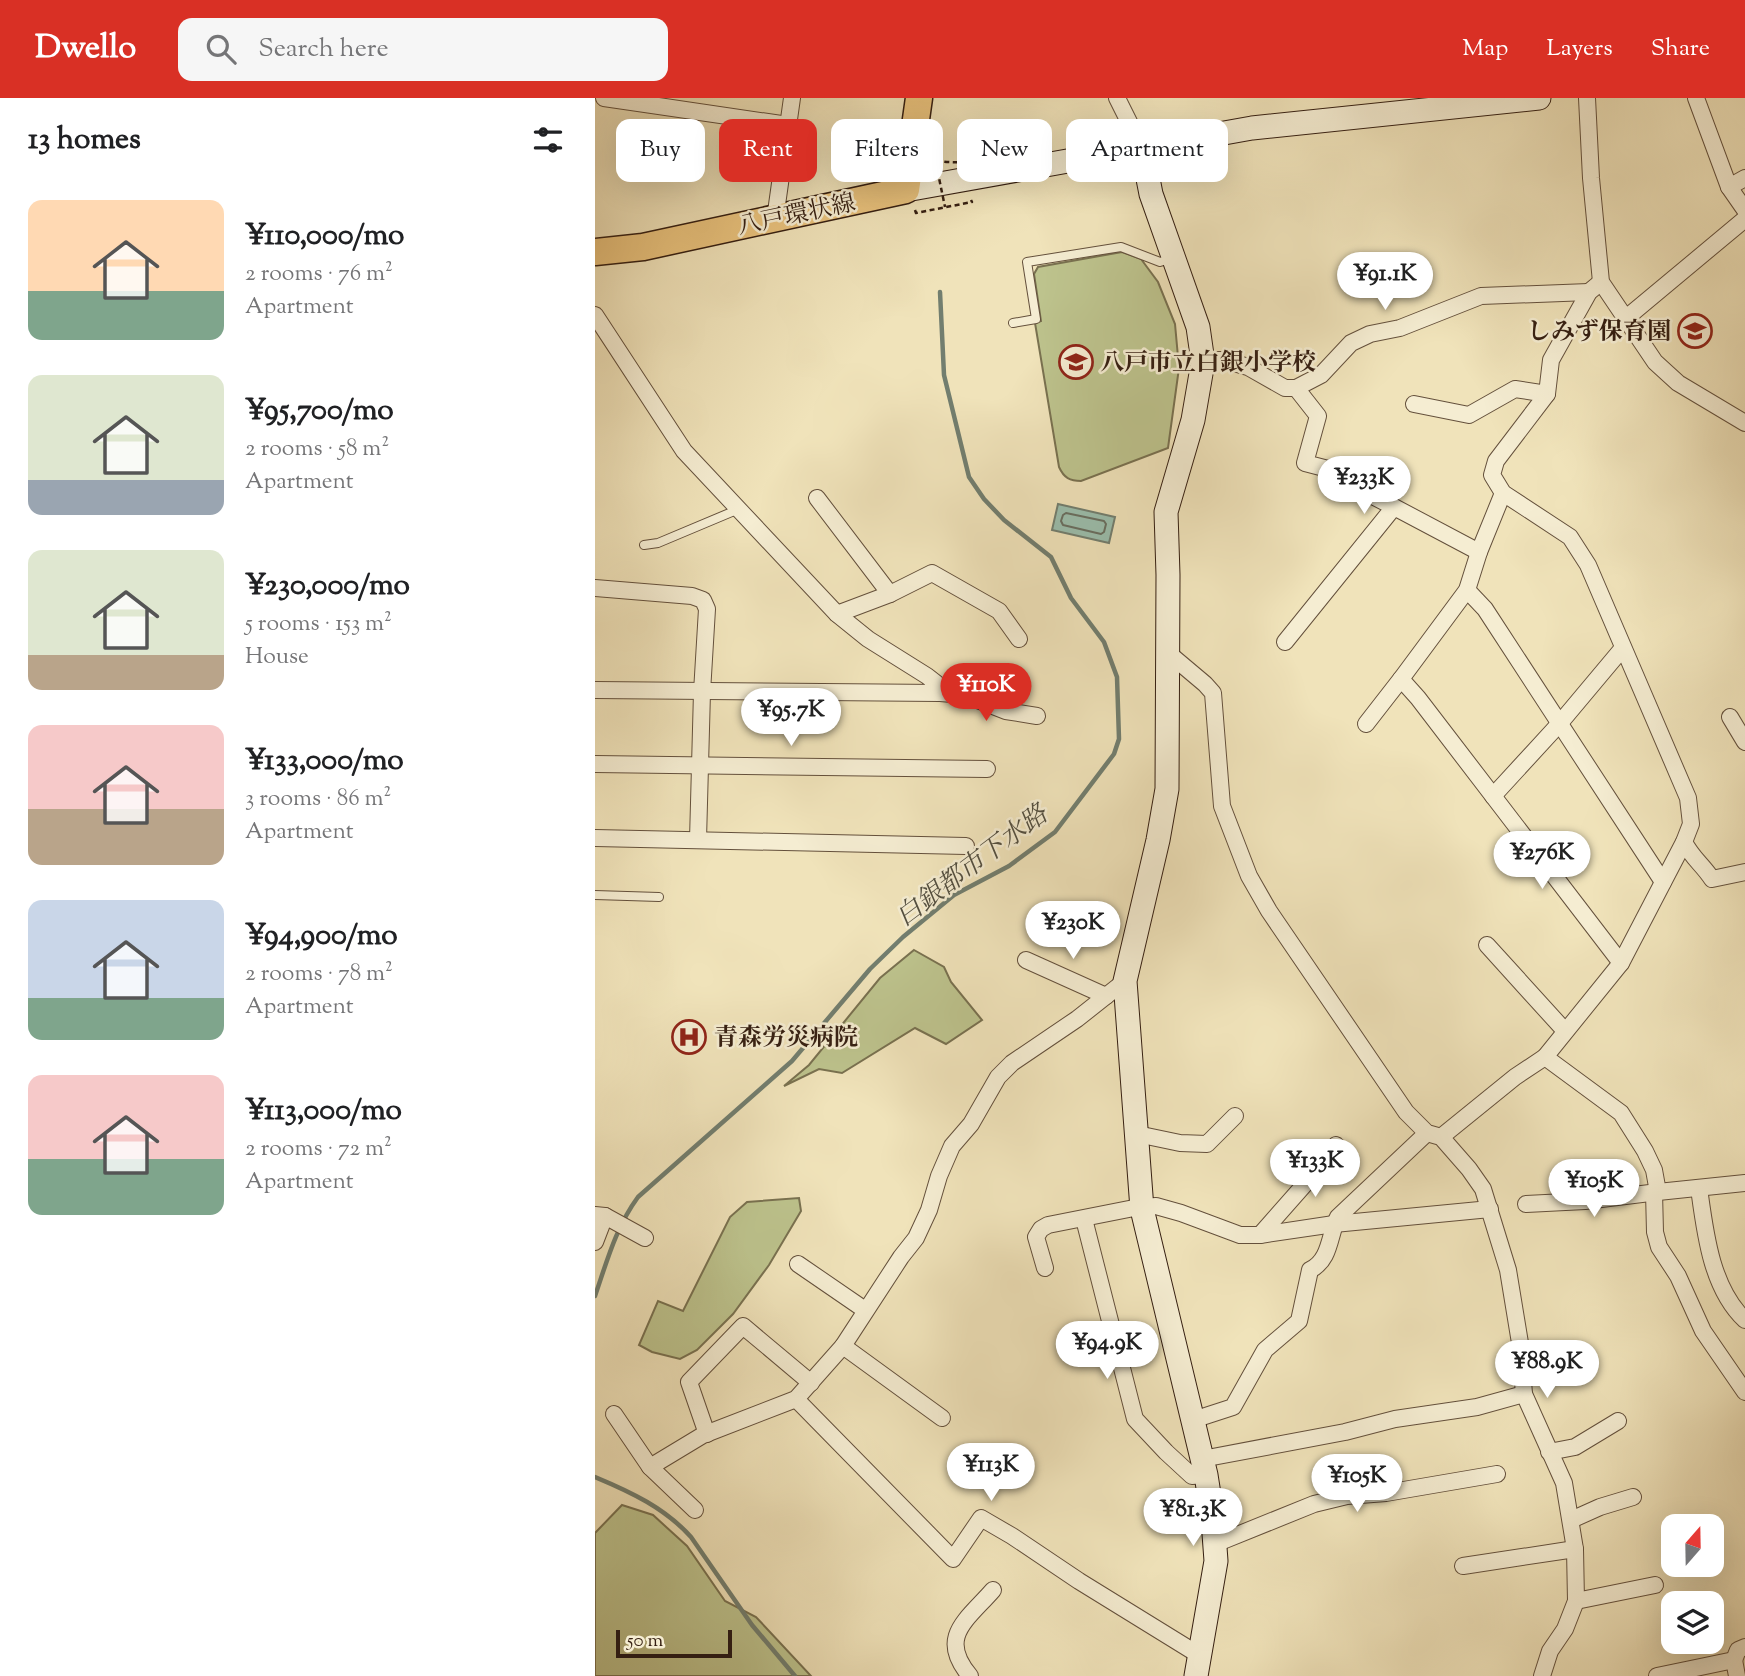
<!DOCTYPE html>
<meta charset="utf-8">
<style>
:root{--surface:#fff;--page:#f6f6f6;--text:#202124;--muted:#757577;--accent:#d93025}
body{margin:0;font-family:"Sorts Mill Goudy","Noto Serif JP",serif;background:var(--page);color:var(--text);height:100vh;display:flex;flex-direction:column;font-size:26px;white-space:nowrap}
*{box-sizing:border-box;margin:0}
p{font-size:23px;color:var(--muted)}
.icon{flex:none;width:38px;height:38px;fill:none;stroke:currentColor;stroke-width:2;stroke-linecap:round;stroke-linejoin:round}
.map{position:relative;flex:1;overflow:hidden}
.sheet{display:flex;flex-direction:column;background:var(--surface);width:595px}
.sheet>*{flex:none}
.guide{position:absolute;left:21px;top:21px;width:665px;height:63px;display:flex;gap:14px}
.needle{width:46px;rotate:20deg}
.tools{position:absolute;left:1066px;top:1416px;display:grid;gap:14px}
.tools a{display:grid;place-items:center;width:63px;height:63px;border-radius:14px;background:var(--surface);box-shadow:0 7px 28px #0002;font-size:35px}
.scale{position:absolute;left:21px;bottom:18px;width:116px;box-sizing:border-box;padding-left:7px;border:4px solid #351f12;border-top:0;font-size:19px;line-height:24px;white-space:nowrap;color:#351f12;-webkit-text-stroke:5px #f5edd2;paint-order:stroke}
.price{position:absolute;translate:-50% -60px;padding:0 16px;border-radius:24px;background:#fff;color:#222;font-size:23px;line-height:46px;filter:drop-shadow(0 2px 4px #0008)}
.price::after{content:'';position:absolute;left:50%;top:42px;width:21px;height:16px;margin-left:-10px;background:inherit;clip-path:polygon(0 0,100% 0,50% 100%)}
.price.on{background:var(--accent);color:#fff}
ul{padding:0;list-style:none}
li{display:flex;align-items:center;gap:21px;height:175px;padding:0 28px}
li span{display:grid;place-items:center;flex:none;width:196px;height:140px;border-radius:14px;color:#555}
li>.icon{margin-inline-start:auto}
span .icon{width:84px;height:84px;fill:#fffc;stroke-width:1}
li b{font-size:30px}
h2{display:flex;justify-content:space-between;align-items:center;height:84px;padding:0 28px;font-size:30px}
.chip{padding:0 24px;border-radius:14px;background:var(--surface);box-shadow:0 7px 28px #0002;font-size:24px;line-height:63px}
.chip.on{background:var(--accent);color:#fff}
header{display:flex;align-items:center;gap:42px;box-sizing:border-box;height:98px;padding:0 35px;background:var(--accent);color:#fff}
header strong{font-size:33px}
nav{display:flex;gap:38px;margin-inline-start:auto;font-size:24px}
.search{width:490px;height:63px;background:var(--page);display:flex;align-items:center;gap:18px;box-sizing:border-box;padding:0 24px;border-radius:14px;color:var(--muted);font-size:26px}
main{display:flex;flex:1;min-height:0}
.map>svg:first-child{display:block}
.green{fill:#bdc38d;stroke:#797150;stroke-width:2}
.water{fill:#9abead;stroke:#727e6f;stroke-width:2}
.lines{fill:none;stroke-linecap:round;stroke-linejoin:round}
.shore{stroke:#686e60;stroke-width:2}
.stream{stroke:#727e6f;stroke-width:4.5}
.lane-casing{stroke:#64503c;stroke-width:10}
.street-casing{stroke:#64503c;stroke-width:18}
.secondary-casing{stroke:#351f12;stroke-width:25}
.primary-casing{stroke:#351f12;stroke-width:29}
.path{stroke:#351f12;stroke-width:2.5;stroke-dasharray:5 3.5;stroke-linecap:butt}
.lane{stroke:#f5edd2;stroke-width:8}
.street{stroke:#f5edd2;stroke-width:16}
.secondary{stroke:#f5edd2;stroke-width:23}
.primary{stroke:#e8c27d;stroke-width:26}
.path-bridge{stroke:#351f12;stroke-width:2.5;stroke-dasharray:5 3.5;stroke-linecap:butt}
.labels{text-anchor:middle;stroke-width:5;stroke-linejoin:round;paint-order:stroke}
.street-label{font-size:24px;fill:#351f12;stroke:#f5edd2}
.poi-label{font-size:24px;font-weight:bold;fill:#351f12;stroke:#f5edd2;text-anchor:start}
.water-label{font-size:26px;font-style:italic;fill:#534f40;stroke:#f5edd2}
</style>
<header>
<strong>Dwello</strong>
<div class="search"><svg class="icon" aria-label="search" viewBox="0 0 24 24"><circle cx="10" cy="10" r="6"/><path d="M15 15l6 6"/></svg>Search here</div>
<nav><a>Map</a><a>Layers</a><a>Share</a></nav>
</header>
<main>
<section class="sheet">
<h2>13 homes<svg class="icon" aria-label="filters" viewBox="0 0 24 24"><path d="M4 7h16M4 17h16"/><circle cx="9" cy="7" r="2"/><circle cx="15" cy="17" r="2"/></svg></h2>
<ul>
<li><span style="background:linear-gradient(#ffd9b3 65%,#7fa58c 0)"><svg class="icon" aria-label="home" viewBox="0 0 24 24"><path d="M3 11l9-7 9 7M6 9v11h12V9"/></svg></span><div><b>¥110,000/mo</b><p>2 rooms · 76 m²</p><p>Apartment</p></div></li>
<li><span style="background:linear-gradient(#dfe7d0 75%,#9aa5b1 0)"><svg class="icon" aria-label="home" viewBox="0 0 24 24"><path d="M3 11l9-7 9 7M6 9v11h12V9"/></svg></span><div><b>¥95,700/mo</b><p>2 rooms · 58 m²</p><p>Apartment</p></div></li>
<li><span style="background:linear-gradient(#dfe7d0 75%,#b9a48a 0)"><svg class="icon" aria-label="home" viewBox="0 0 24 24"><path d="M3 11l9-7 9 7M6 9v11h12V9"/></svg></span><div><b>¥230,000/mo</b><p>5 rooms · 153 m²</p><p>House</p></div></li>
<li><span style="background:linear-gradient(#f6c9c9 60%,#b9a48a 0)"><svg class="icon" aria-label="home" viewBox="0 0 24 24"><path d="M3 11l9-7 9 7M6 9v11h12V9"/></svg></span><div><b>¥133,000/mo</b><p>3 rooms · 86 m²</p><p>Apartment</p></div></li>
<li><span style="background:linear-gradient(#c9d6e8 70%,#7fa58c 0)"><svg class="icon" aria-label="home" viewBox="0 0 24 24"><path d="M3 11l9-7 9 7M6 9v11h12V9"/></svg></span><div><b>¥94,900/mo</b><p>2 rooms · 78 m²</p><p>Apartment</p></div></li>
<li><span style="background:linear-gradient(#f6c9c9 60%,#7fa58c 0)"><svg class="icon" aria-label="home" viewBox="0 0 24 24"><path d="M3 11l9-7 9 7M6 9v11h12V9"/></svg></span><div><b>¥113,000/mo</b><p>2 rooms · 72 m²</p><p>Apartment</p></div></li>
</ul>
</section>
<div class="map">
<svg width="1150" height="1578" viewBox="0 0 1150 1578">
<rect width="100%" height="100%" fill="#f0e3ba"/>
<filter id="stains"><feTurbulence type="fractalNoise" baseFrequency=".00286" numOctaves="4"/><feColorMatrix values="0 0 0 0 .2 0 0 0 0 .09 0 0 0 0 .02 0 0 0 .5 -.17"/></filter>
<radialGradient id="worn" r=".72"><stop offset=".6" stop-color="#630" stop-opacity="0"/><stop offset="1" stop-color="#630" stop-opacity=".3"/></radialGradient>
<g class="green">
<path d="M527 154 546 161 563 184 580 226 584 270 573 350 486 383C475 383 469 380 464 369L440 225 446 223 439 176 443 169Z"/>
<path d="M319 852 349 869 356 884 387 922 351 946 320 930 247 975 224 971 189 988 214 967 285 880Z"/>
<path d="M204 1100 206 1113 174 1167 138 1216 102 1252 85 1261 57 1254 44 1247 63 1203 88 1213 135 1119 152 1104Z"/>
<path d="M27 1407 58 1417 92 1448 130 1503 161 1519 216 1578H0V1435Z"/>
</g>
<path class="water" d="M463 406 520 419 514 445 457 432Z"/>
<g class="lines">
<path class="shore" d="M471 415 509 423 511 426 509 434 506 436 468 427 466 423 468 417Z"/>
<g class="stream">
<path d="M0 1198C12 1163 21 1129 43 1099L197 963 275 871 308 839 359 797 414 768 460 734 519 656 524 641 522 579 509 544 476 500 456 459 409 422 389 401 374 379 349 277 345 194"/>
<path d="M0 1379C36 1394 70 1410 96 1439L157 1527 200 1578"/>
</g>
<g class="lane-casing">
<g id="lane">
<path d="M418 225 441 221 432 164 526 149 565 164 575 161"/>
<path d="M49 447 63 445 144 411"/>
<path d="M0 797 64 799"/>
</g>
</g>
<g class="street-casing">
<g id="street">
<path d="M9 0 193 27"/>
<path d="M522 0 547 50"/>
<path d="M992 0 996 80 1006 184 1060 264 1083 285 1150 325"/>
<path d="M1101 0 1134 89 1150 112"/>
<path d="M1134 89 1150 80"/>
<path d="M180 121 197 0"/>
<path d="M1006 184 994 194 956 262 952 296 901 363 897 377 908 395 975 439 993 467 1093 700 1096 726 1089 744 1026 865 950 959 1026 1015 1050 1053 1059 1072 1063 1094 1150 1085"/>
<path d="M0 217 89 353 242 516 273 541 332 578 341 585 345 595 0 592"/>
<path d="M1030 221 1150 121"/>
<path d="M608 264 624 262 636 264 653 269 690 290H701L726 277 756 245 775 236 805 230 886 198 994 194"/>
<path d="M701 290 723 318 710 365 733 371 748 377 760 389 799 409"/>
<path d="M819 306 874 317 920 291 952 296"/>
<path d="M908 395 884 454 872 492 806 581 823 600 1026 865"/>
<path d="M222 400 295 496"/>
<path d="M0 490 97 498 108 502 112 511 107 594 103 742"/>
<path d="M872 492 890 511 1068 784"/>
<path d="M242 516 295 496 337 475 404 513 424 541"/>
<path d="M690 544 799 409 884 454"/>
<path d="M572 554 610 586 618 595 627 708 654 778 674 813 811 1014 832 1035 846 1039 874 1071 888 1091 913 1172 925 1245 929 1296 969 1385 980 1451 981 1503 970 1531 955 1553 947 1578"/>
<path d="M345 595 370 597 411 613 442 618"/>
<path d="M1135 619 1150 644"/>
<path d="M771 626 806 581"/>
<path d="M0 666 392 671"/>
<path d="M898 698 965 625 1027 551"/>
<path d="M0 740 371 748"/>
<path d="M1089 744C1098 761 1107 766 1117 781L1150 774"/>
<path d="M892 847 970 933"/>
<path d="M431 862 511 898"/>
<path d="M542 1036 585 1045 612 1046 640 1018"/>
<path d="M846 1039 920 979 950 959"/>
<path d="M1104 1090C1110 1134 1116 1190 1150 1222"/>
<path d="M1059 1094 1060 1134 1064 1149 1083 1178 1108 1233 1150 1294"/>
<path d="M931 1106 990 1103 1063 1094"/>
<path d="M0 1117 10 1118 50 1140"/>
<path d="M489 1121 540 1321 571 1354 597 1378 611 1377"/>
<path d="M665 1137 740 1052 741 1047"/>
<path d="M0 1144 10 1118"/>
<path d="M203 1166 270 1212"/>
<path d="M450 1170 441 1139 446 1131 453 1127 539 1110 561 1108 586 1115 645 1137H665L739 1126 895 1111"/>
<path d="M248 1248 347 1320"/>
<path d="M201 1301 358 1461 386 1420 417 1438 484 1483 604 1557"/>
<path d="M19 1316 55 1369"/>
<path d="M598 1322 638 1309 670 1252 704 1223 715 1172C736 1162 734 1136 743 1119L832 1035"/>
<path d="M112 1336 94 1284 148 1228 216 1285"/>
<path d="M954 1354 980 1349 1023 1323"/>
<path d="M607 1361 750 1334 800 1321 882 1309 929 1296"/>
<path d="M100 1412 55 1369 108 1337 201 1301 248 1248 306 1159 321 1140 334 1112 344 1078 357 1048 376 1026 403 979 417 965 482 921 530 883"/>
<path d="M976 1422 1005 1409 1038 1399"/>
<path d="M620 1446 719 1406 752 1398 791 1395 902 1376"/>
<path d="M868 1468 980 1451"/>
<path d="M981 1503 1060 1487"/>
<path d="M1139 1562 1143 1552 1150 1549"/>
<path d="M375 1578C342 1539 372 1522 398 1492"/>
<path d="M1062 1578 1139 1562 1142 1578"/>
</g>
</g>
<g class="secondary-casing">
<g id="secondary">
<path d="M547 50 556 96 603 229 608 264 598 322 571 414 573 477 572 691 563 742 530 883 547 1111 611 1377 618 1422 621 1463 601 1578"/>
<path d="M311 92 657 30 944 0"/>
</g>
</g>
<g class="primary-casing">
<path id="primary" d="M0 154 48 149 311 92 324 0"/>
</g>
<path class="path" d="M320 112 321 115 377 104 376 102"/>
<use href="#lane" class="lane"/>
<use href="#street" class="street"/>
<use href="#secondary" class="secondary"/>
<use href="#primary" class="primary"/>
<g class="path-bridge">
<path d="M338 31V51L350 109"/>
<path d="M299 55C320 58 347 66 367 64"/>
</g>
</g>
<defs>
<g id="school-ring" transform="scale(1.75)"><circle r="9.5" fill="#f5edd2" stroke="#8f2418" stroke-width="1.5"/><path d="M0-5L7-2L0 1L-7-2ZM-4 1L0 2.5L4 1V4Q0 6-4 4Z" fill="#8f2418"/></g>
<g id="hospital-ring" transform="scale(1.75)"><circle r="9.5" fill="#f5edd2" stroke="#8f2418" stroke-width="1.5"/><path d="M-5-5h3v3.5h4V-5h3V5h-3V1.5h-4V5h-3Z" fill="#8f2418"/></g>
</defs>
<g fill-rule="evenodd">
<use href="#school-ring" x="1100" y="233"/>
<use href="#school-ring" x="481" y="264"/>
<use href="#hospital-ring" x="94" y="939"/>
</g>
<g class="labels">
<g class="street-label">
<text transform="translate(201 116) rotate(-12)" y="8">八戸環状線</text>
</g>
<g class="poi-label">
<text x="1076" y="241" text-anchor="end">しみず保育園</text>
<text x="505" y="272">八戸市立白銀小学校</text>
<text x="119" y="947">青森労災病院</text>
</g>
<g class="water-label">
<text transform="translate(376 767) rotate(-37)" y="9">白銀都市下水路</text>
</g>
</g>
<rect width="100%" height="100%" filter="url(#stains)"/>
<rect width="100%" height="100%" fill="url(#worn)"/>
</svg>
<div class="tools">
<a><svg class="needle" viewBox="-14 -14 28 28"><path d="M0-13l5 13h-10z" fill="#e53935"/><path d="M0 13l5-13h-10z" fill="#757577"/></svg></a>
<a><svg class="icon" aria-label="layers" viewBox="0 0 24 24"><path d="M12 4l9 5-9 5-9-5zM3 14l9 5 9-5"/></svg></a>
</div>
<div class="scale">50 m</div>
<b class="price" style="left:790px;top:214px">¥91.1K</b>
<b class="price" style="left:769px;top:418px">¥233K</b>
<b class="price on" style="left:391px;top:625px">¥110K</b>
<b class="price" style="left:196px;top:650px">¥95.7K</b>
<b class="price" style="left:947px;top:793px">¥276K</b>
<b class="price" style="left:478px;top:863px">¥230K</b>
<b class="price" style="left:720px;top:1101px">¥133K</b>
<b class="price" style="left:999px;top:1121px">¥105K</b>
<b class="price" style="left:512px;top:1283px">¥94.9K</b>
<b class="price" style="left:952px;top:1302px">¥88.9K</b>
<b class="price" style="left:396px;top:1405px">¥113K</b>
<b class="price" style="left:762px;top:1416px">¥105K</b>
<b class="price" style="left:598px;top:1450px">¥81.3K</b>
<div class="guide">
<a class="chip">Buy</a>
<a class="chip on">Rent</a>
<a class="chip">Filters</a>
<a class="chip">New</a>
<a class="chip">Apartment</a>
</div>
</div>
</main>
